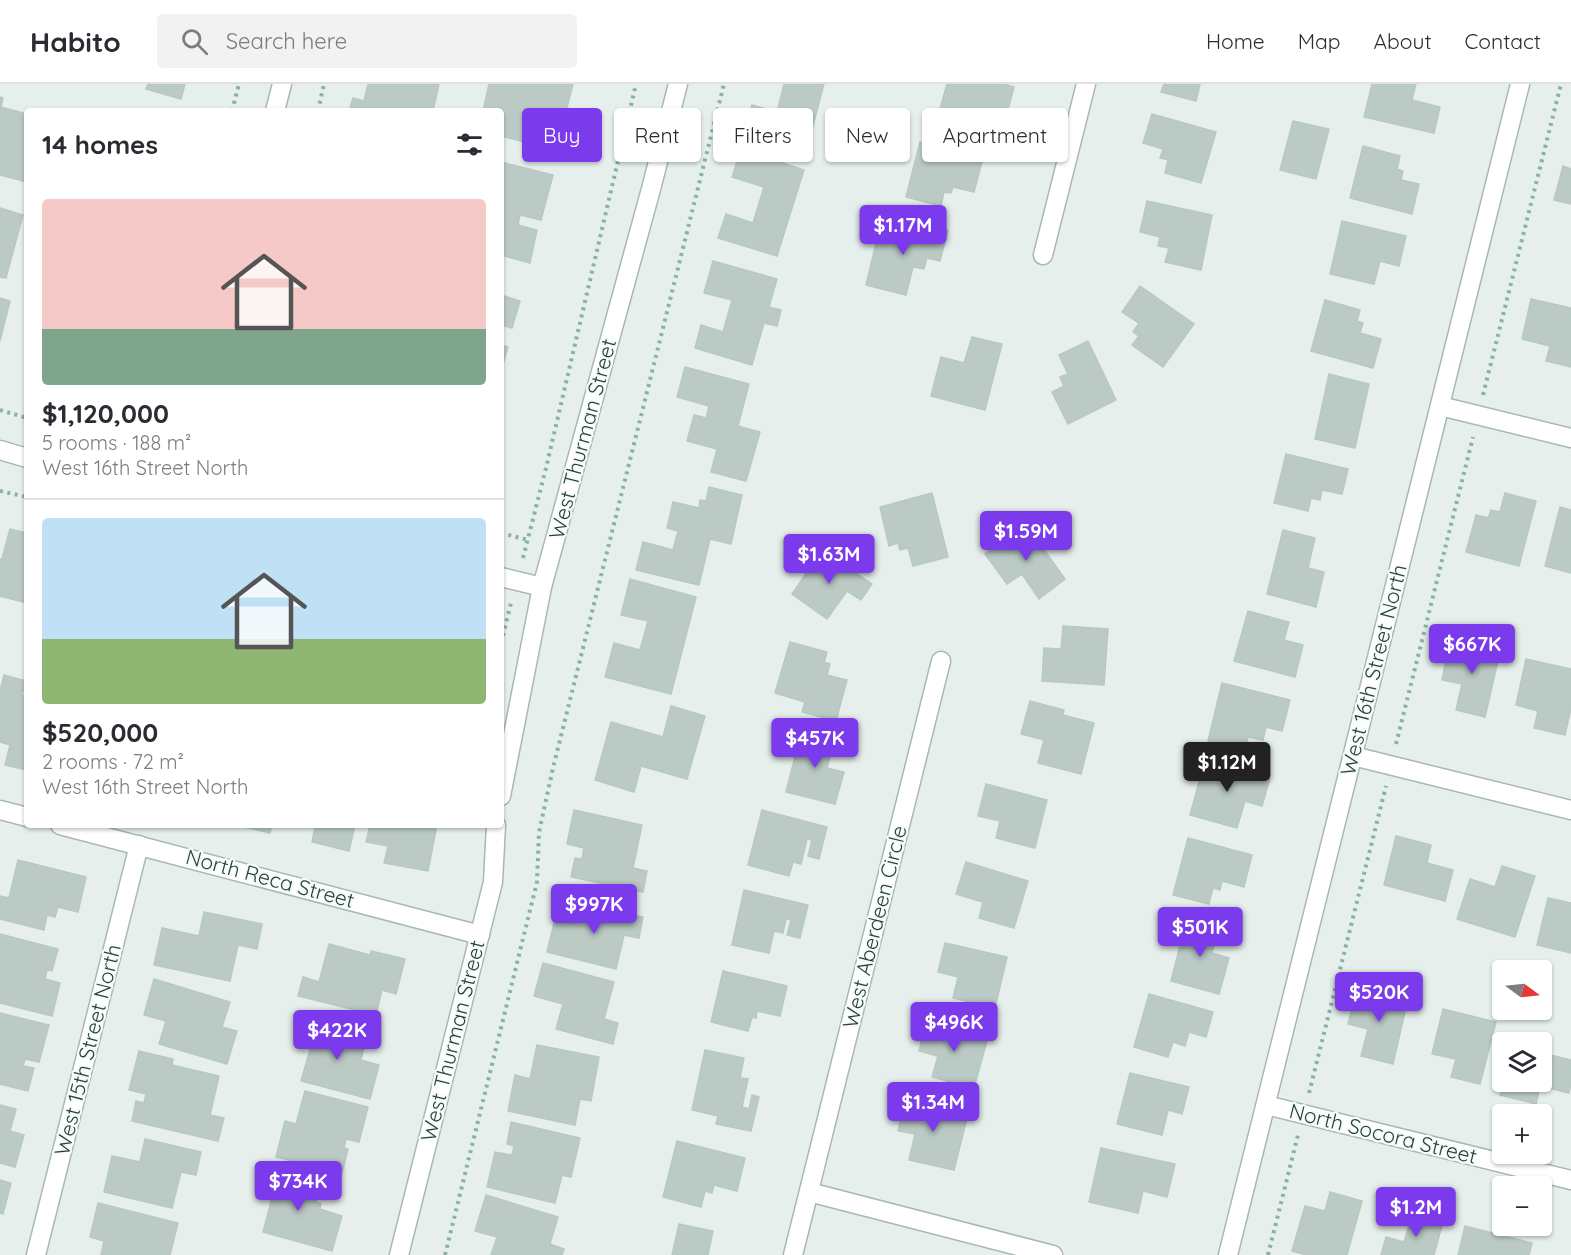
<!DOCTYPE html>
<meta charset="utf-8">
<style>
:root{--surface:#fff;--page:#f2f2f3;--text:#2b2b33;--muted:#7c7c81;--line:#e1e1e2;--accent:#7c3aed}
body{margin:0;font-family:Quicksand,sans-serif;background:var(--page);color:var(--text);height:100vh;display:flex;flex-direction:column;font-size:22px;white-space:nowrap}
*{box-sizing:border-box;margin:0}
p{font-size:20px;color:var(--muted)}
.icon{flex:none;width:33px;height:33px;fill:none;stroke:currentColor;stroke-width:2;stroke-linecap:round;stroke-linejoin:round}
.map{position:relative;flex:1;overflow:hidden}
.panel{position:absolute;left:24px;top:24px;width:480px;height:720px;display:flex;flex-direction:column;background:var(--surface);border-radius:6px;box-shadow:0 2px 4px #0004}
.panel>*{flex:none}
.top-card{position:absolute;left:522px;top:24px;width:570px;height:54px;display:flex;gap:12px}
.needle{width:39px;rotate:105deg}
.controls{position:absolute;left:1492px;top:876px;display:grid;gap:12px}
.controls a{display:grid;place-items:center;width:60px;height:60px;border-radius:6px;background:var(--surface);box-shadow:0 2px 4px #0004;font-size:30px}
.price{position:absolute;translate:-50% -51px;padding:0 14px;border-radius:6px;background:var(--accent);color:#fff;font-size:20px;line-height:39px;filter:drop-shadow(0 2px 3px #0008)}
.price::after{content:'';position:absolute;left:50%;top:36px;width:18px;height:14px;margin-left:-9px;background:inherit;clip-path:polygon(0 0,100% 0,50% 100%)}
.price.active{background:#222;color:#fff}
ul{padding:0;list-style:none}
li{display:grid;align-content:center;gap:12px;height:318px;padding:0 18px}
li+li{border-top:2px solid var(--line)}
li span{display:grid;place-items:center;height:186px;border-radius:6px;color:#555}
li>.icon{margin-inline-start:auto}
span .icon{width:108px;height:108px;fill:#fffc;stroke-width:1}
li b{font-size:26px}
h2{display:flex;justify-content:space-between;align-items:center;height:72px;padding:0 18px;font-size:26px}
.pill{padding:0 21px;border-radius:6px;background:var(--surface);box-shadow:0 2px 4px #0004;font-size:21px;line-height:54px}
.pill.active{background:var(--accent);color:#fff}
header{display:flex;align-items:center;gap:36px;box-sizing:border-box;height:84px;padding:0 30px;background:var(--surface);border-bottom:2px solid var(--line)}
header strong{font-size:28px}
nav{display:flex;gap:33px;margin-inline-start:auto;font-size:21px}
.search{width:420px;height:54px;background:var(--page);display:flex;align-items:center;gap:15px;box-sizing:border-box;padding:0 21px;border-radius:6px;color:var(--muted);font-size:22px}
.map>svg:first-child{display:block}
.building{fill:#bbcac4;stroke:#b8c9c2;stroke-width:1.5}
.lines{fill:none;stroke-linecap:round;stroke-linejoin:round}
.street-casing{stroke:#a8b8b2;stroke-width:21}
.path{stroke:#86b3a5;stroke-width:4;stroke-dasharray:3 4.5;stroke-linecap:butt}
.street{stroke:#fff;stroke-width:18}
.labels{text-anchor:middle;stroke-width:4.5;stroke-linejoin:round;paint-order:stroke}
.street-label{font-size:21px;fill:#24423a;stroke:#f7fbf9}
</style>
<header>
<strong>Habito</strong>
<div class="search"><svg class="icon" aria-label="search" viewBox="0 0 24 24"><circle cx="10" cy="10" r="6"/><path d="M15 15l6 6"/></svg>Search here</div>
<nav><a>Home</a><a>Map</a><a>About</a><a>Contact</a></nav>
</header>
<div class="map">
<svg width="1571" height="1171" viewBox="0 0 1571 1171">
<rect width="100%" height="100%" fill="#e6efeb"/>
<g class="building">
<path d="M148 0H185L181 15 146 5Z"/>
<path d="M368 0H439L433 27H349L353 14 364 17Z"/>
<path d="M489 0H573L556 66 501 52V27H483Z"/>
<path d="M784 0H824L806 68 744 52 752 21 777 28Z"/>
<path d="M947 0H1004L1014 3 1006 33 987 28 985 37 977 35 973 49 936 39Z"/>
<path d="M1164 0H1200L1196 17 1161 8Z"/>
<path d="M1372 0H1416L1412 16 1440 23 1434 49 1364 33Z"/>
<path d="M0 13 3 14 1 23 27 30V98L0 91Z"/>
<path d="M1152 30 1216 48 1201 99 1165 89 1168 76 1160 74 1163 65 1143 59Z"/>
<path d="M1293 37 1329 45 1316 95 1280 86Z"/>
<path d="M920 58 983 74 974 108 953 103 951 109 944 108 941 122 906 113Z"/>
<path d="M1363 62 1400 72 1397 85 1403 87 1401 96 1419 100 1412 130 1350 114Z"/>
<path d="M741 65 804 86 777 172 718 154 726 130 753 139 764 103 732 93Z"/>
<path d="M501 78 553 91 541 136 520 131 518 141 537 146 530 179 501 171Z"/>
<path d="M1563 82 1571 85V120L1554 116Z"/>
<path d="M1147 117 1212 131 1201 186 1165 178 1169 164 1158 162 1160 153 1140 148Z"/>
<path d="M0 124 23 131 6 194 0 193Z"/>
<path d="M1342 137 1406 152 1399 182 1380 177 1374 200 1330 190Z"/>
<path d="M923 140 948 146 940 177 927 174 924 185 913 183 906 211 866 201 880 142 920 152Z"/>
<path d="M713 177 777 195 769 223 781 226 777 242 764 239 752 281 695 264 701 241 723 248 732 216 704 209Z"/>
<path d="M1140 202 1194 240 1163 283 1132 261 1139 252 1133 248 1139 239 1122 228Z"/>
<path d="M501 211 520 217 512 244 501 241Z"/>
<path d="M0 214 10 217 0 257Z"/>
<path d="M1531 215 1571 224V283L1546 277 1550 262 1522 255Z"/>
<path d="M1325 216 1360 226 1357 237 1363 239 1360 249 1381 255 1373 284 1311 267Z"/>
<path d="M972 253 1002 260 985 326 931 312 941 273 964 279Z"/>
<path d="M1088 257 1116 316 1068 340 1052 308 1064 302 1060 293 1068 290 1059 271Z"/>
<path d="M501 261 508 263 501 287Z"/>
<path d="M685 283 749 300 738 342 760 348 746 397 711 388 717 365 687 357 694 331 706 334 709 322 677 313Z"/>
<path d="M1329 290 1369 300 1355 364 1315 355Z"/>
<path d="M1286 370 1348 385 1342 410 1322 406 1320 416 1311 414 1308 427 1274 419Z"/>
<path d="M709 403 742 411 731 460 710 455 699 501 636 486 643 458 673 466 678 447 667 444 673 418 699 424 700 416 706 417Z"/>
<path d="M932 409 948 473 913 482 908 464 900 466 898 459 889 462 880 423Z"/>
<path d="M1505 409 1536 417 1519 482 1466 468 1476 431 1488 434 1491 426 1500 428Z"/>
<path d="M1560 423 1571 426V489L1545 482Z"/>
<path d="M1026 440 1065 495 1039 515 1022 490 1007 500 985 470Z"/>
<path d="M10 445 27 449V519L0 512V475H2Z"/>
<path d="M1283 446 1315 454 1308 484 1324 488 1316 523 1267 510Z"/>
<path d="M822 466 872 500 861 516 847 507 827 535 792 510Z"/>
<path d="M630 495 696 513 671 610 605 593 614 559 640 566 648 537 621 531Z"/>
<path d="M1248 527 1289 538 1284 556 1303 561 1295 593 1234 577Z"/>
<path d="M1063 542 1108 545 1104 601 1042 597 1044 564 1061 565Z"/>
<path d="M1450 556 1500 568 1485 633 1456 626 1462 600 1442 596Z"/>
<path d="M790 558 827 568 824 578 830 580 827 591 847 596 836 637 802 628 805 618 775 609Z"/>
<path d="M1526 575 1571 585V624L1565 651 1534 644 1538 627 1516 621Z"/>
<path d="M4 591 26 597 22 611 27 612V686L5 681 10 661 0 658V607Z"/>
<path d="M1222 599 1290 616 1282 647 1266 643 1263 656 1248 653 1245 667 1208 657Z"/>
<path d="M1030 617 1064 626 1063 631 1094 639 1081 690 1038 679 1044 656 1021 650Z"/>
<path d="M671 622 705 632 687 695 641 682 634 708 595 696 611 638 663 653Z"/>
<path d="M802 645 835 653 827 684 844 688 835 720 786 708Z"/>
<path d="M1205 676 1270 694 1262 722 1245 717 1237 744 1190 731Z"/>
<path d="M986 700 1047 716 1035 764 996 754 1000 737 978 732Z"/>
<path d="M574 726 642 741 633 784 647 787 643 808 571 793 575 774 582 775 584 764 567 760Z"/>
<path d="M762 726 827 743 819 775 808 772 812 756 807 755 801 780 793 778 789 792 748 781Z"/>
<path d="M235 741H272L270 749Z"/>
<path d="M305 741H355L349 767 312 758 315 743Z"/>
<path d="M370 741H437L428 787 384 779 388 762 366 758Z"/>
<path d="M1396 752 1431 761 1427 779 1453 786 1445 817 1384 801Z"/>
<path d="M1188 754 1252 771 1244 803 1222 797 1220 806 1213 804 1209 820 1173 811Z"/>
<path d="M18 776 86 793 78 828 58 823 55 833 47 831 44 846 0 835V812L9 814Z"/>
<path d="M966 778 1028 797 1014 844 979 834 983 818 956 810Z"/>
<path d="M1502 782 1535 792 1515 853 1457 835 1470 795 1495 803Z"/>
<path d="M744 806 808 821 800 854 787 851 791 836 786 835 783 849 774 847 769 869 732 861Z"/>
<path d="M1548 814 1571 819V869L1537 861Z"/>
<path d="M581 819 643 833 639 854 624 851 616 885 547 868 555 835 576 840Z"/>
<path d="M204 828 262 840 257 865 238 861 230 897 154 881 162 844 199 852Z"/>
<path d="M1187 834 1219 842 1212 869 1229 874 1219 910 1171 897Z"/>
<path d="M0 850 58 865 52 887 47 886 45 895 60 899 52 932 0 919Z"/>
<path d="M945 859 1007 873 995 924 953 914 958 893 938 888Z"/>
<path d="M329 860 370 871 371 867 405 875 396 910 382 906 376 931 298 912 303 893 319 898Z"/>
<path d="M543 879 614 898 604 935 618 939 613 960 556 945 563 920 534 912Z"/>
<path d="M723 887 787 902 780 932 757 927 756 934 752 933 748 947 711 938Z"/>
<path d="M154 895 230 918 222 943 237 947 227 980 159 960 166 937 144 931Z"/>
<path d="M1357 903 1408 915 1393 980 1361 972 1368 945 1348 940Z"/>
<path d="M1149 910 1213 928 1206 953 1189 948 1185 962 1173 958 1168 973 1134 963Z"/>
<path d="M1443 925 1496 938 1480 1000 1451 993 1456 975 1432 970Z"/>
<path d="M0 929 49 941 39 978 25 975 23 982 34 984 28 1007 0 1000Z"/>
<path d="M302 937 366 954 361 976 379 981 370 1015 301 997 311 962 297 958Z"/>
<path d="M926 937 988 953 974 1004 932 993 938 972 919 967Z"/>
<path d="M537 961 599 973 591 1017 580 1015 575 1041 508 1027 515 991 530 995Z"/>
<path d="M705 966 744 974 740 994 748 995 742 1023 749 1025 752 1011 759 1013 751 1047 716 1040 718 1032 692 1026Z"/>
<path d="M139 967 173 975 172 981 219 992 210 1031 224 1034 218 1057 132 1037 136 1017 144 1019 146 1010 129 1006Z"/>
<path d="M1542 969 1571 976V999L1569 1009 1540 1002 1536 1020 1500 1011 1504 998H1542Z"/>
<path d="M1130 989 1189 1003 1182 1030 1168 1026 1162 1051 1117 1040Z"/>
<path d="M305 1007 368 1023 359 1058 346 1055 344 1064 348 1065 342 1089 276 1073 285 1037 296 1040Z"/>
<path d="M905 1015 968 1030 954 1086 909 1076 915 1050 898 1047Z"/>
<path d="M0 1021 16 1025 10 1047 24 1051 15 1083 0 1079Z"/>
<path d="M511 1038 580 1054 571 1093 562 1091 555 1119 487 1103 495 1068 512 1071 514 1062 507 1060Z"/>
<path d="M145 1055 201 1068 196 1091 181 1088 172 1124 104 1108 112 1072 140 1078Z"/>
<path d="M677 1057 745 1074 737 1107 714 1101 712 1109 705 1107 701 1123 663 1113Z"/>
<path d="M1101 1064 1175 1080 1167 1113 1143 1107 1138 1129 1089 1118Z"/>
<path d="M266 1087 321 1102 316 1118 321 1120 320 1125 342 1132 332 1167 263 1148 272 1114 259 1110Z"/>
<path d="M0 1096 11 1099 3 1130 0 1129Z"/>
<path d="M1330 1108 1362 1117 1347 1171H1306L1292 1167 1305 1122 1325 1127Z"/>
<path d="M486 1111 558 1133 550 1160 564 1165 562 1171H491L497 1153 475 1147Z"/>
<path d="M98 1119 178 1139 170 1171H101L104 1157 90 1153Z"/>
<path d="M1413 1129 1443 1138 1434 1171H1381L1386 1153 1404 1158Z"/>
<path d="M679 1140 713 1147 708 1171H672Z"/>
<path d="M1465 1142 1532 1159 1529 1171H1458Z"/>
</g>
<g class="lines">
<g class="street-casing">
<g id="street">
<path d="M275 27 282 0"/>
<path d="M1043 171 1086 0"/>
<path d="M1440 322 1571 354"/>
<path d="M0 366 27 374"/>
<path d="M501 493 542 503"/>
<path d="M1353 672 1571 726"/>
<path d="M501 712 542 503 651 105 678 0"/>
<path d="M0 726 27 733"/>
<path d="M60 741 480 851"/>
<path d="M1266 1021 1571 1096"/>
<path d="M809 1108 1053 1171"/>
<path d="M36 1171 139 761"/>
<path d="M399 1171 493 798 496 741"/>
<path d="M793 1171 941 577"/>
<path d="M1228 1171 1520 0"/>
</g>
</g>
<g class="path">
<path d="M232 27 239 0"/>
<path d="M318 27 324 0"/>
<path d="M1483 311 1561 0"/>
<path d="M0 326 27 334"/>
<path d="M0 407 27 413"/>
<path d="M501 449 528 456"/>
<path d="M523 474 546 384 636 0"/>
<path d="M501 532 507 534"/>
<path d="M501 559 511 519"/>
<path d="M1396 660 1473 353"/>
<path d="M1309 1009 1386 702"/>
<path d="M445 1171 537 798 539 748 553 684 724 0"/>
<path d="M1268 1171 1298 1051"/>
</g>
<use href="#street" class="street"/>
</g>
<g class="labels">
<g class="street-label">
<text transform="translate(583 355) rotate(-75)" y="7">West Thurman Street</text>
<text transform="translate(1374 586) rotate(-76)" y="7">West 16th Street North</text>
<text transform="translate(270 795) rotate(15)" y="7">North Reca Street</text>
<text transform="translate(875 843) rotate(-76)" y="7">West Aberdeen Circle</text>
<text transform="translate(453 957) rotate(-76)" y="7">West Thurman Street</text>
<text transform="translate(88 966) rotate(-76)" y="7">West 15th Street North</text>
<text transform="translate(1383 1050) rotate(14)" y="7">North Socora Street</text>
</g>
</g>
</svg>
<div class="controls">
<a><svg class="needle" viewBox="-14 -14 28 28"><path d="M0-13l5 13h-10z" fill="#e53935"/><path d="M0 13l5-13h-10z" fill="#7c7c81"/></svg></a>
<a><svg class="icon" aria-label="layers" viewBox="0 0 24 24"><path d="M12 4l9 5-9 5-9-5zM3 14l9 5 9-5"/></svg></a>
<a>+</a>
<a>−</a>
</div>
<b class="price" style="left:903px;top:172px">$1.17M</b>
<b class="price" style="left:1026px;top:478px">$1.59M</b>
<b class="price" style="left:829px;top:501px">$1.63M</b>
<b class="price" style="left:1472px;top:591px">$667K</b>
<b class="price" style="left:815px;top:685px">$457K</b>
<b class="price active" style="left:1227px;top:709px">$1.12M</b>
<b class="price" style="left:594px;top:851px">$997K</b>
<b class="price" style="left:1200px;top:874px">$501K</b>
<b class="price" style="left:1379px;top:939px">$520K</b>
<b class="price" style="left:954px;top:969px">$496K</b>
<b class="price" style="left:337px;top:977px">$422K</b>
<b class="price" style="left:933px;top:1049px">$1.34M</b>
<b class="price" style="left:298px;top:1128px">$734K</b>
<b class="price" style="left:1416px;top:1154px">$1.2M</b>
<div class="top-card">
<a class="pill active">Buy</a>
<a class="pill">Rent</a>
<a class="pill">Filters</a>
<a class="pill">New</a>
<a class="pill">Apartment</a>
</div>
<section class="panel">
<h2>14 homes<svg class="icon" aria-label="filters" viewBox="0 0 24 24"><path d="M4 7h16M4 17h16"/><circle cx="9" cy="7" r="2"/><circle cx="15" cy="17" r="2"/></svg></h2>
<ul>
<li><span style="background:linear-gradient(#f6c9c9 70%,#7fa58c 0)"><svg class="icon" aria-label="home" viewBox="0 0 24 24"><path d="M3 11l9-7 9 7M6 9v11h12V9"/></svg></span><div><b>$1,120,000</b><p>5 rooms · 188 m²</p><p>West 16th Street North</p></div></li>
<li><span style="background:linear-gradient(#bfe0f5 65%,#8fb573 0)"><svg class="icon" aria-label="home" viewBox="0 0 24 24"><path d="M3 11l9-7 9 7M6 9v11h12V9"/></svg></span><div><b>$520,000</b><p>2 rooms · 72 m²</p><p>West 16th Street North</p></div></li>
</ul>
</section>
</div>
